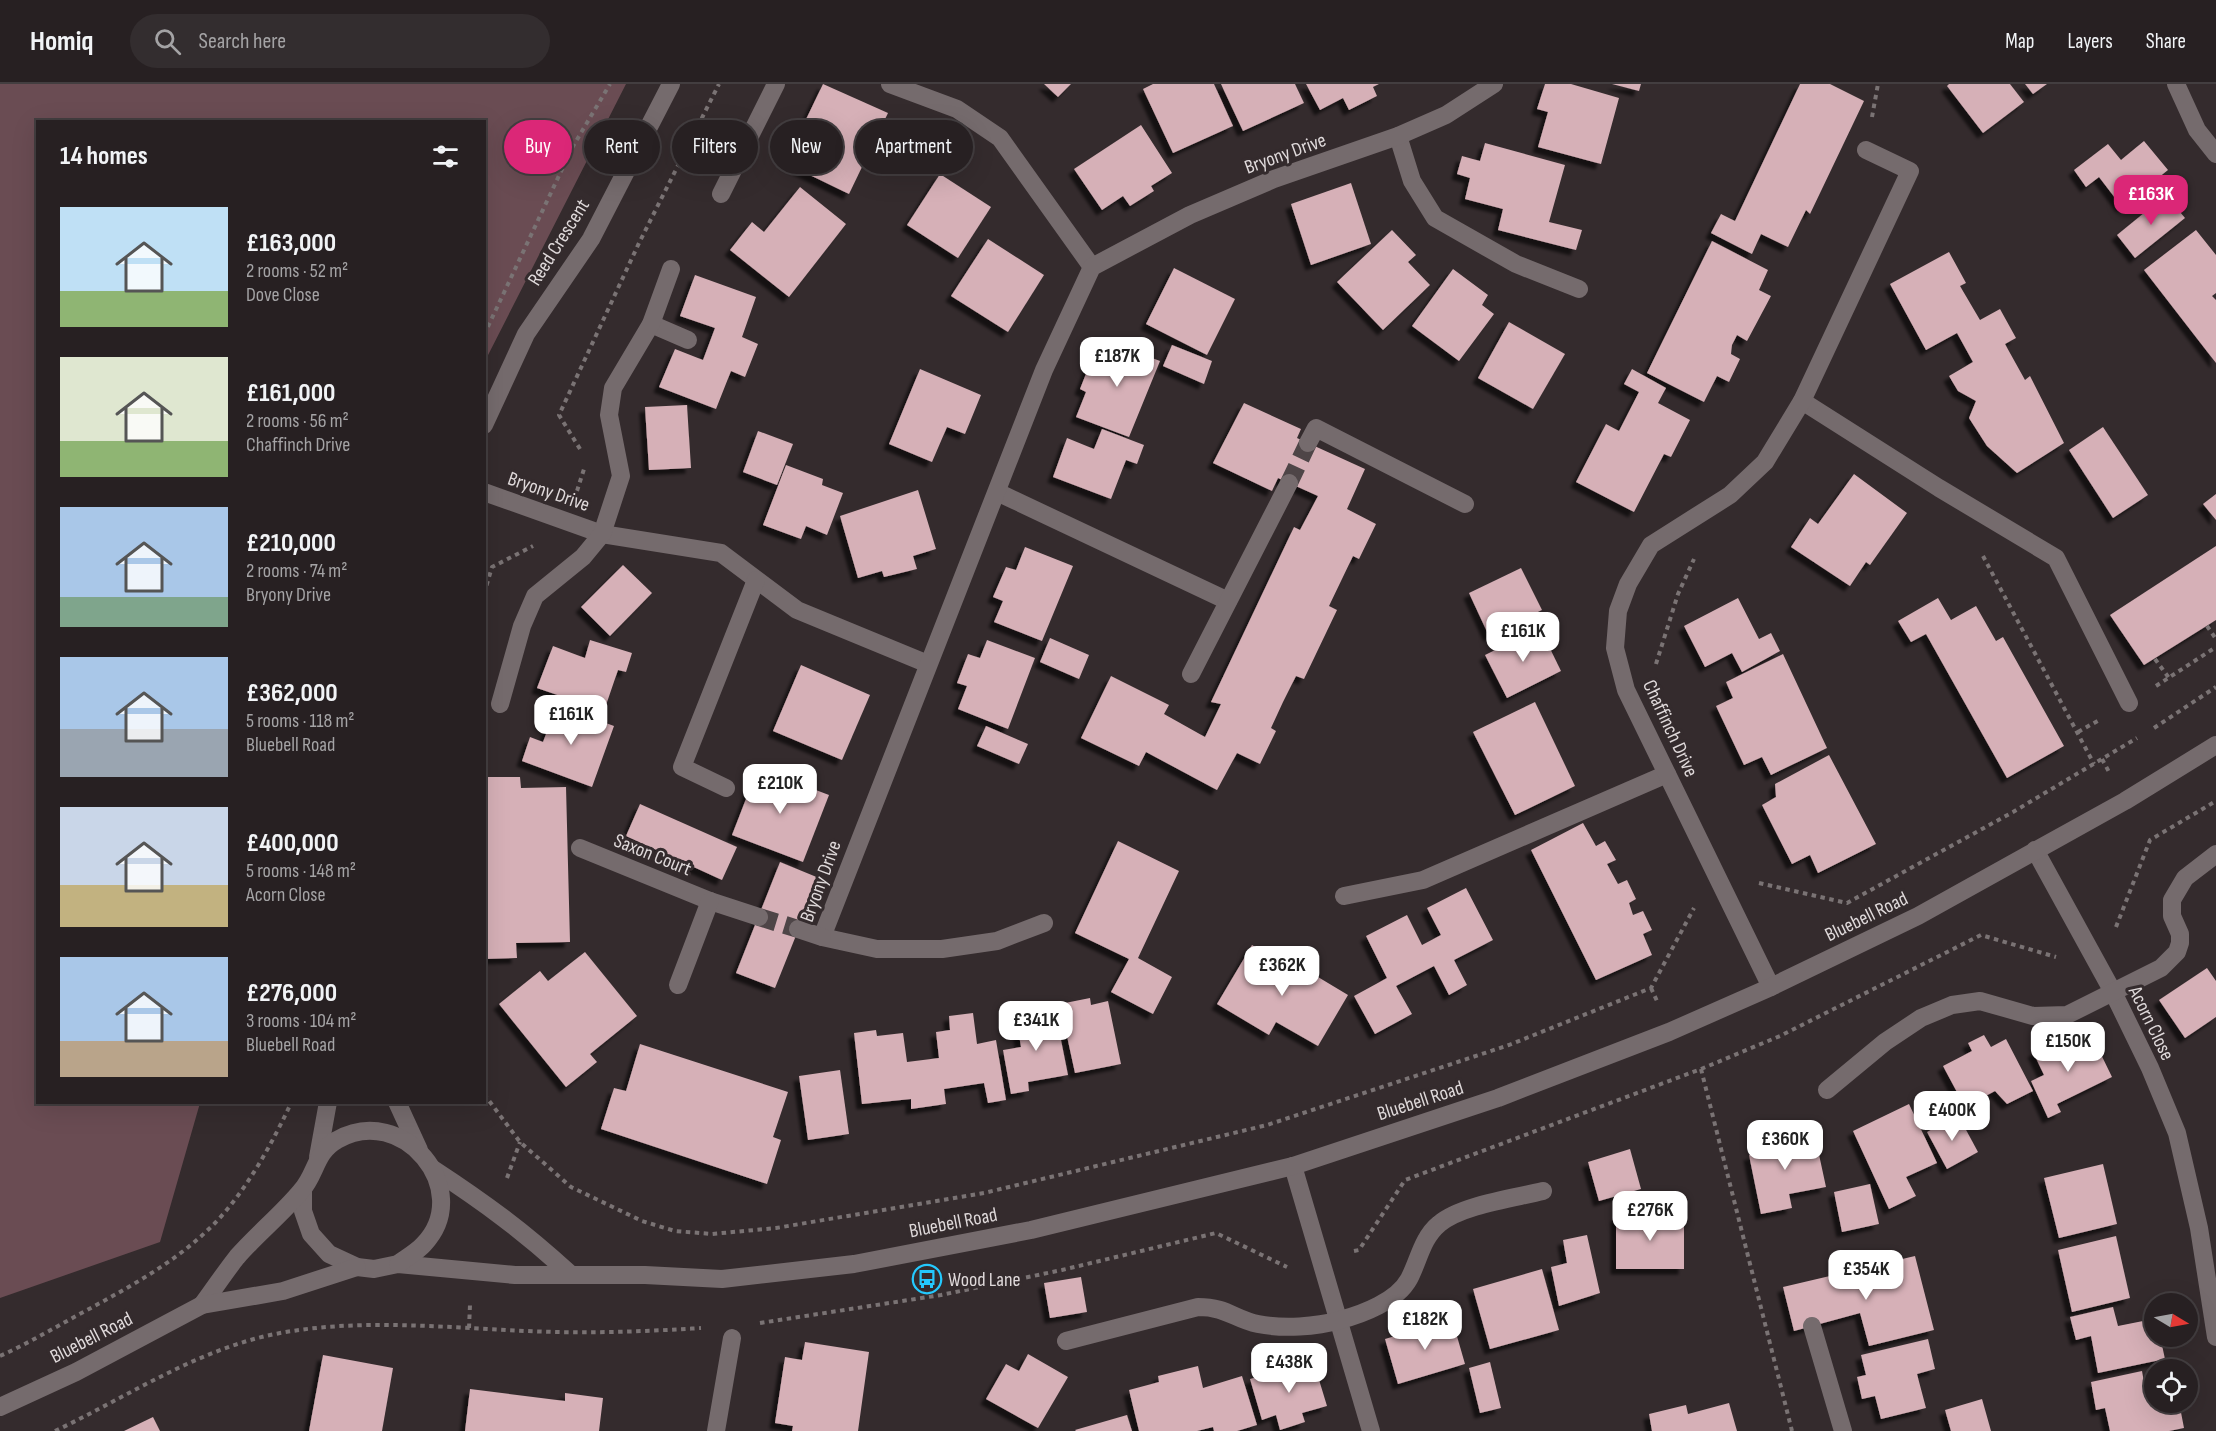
<!DOCTYPE html>
<meta charset="utf-8">
<style>
:root{--surface:#272022;--page:#332d2f;--text:#f1f3f6;--muted:#a4a3a5;--line:#433e40;--accent:#db2777}
body{margin:0;font-family:"Sofia Sans Condensed",sans-serif;background:var(--page);color:var(--text);height:100vh;display:flex;flex-direction:column;font-size:22px;white-space:nowrap}
*{box-sizing:border-box;margin:0}
p{font-size:20px;color:var(--muted)}
.icon{flex:none;width:33px;height:33px;fill:none;stroke:currentColor;stroke-width:2;stroke-linecap:round;stroke-linejoin:round}
.map{position:relative;flex:1;overflow:hidden}
.drawer{position:absolute;left:36px;top:36px;width:450px;height:984px;display:flex;flex-direction:column;background:var(--surface);border-radius:0px;box-shadow:0 6px 24px #0002,0 0 0 2px var(--line)}
.drawer>*{flex:none}
.hud{position:absolute;left:504px;top:36px;width:570px;height:54px;display:flex;gap:12px}
.needle{width:39px;rotate:100deg}
.tools{position:absolute;left:2144px;top:1209px;display:grid;gap:12px}
.tools a{display:grid;place-items:center;width:54px;height:54px;border-radius:50%;background:var(--surface);box-shadow:0 6px 24px #0002,0 0 0 2px var(--line);font-size:30px}
.price{position:absolute;translate:-50% -51px;padding:0 14px;border-radius:12px;background:#fff;color:#222;font-size:20px;line-height:39px;filter:drop-shadow(0 2px 3px #0008)}
.price::after{content:'';position:absolute;left:50%;top:36px;width:18px;height:14px;margin-left:-9px;background:inherit;clip-path:polygon(0 0,100% 0,50% 100%)}
.price.current{background:var(--accent);color:#fff}
ul{padding:0;list-style:none}
li{display:flex;align-items:center;gap:18px;height:150px;padding:0 24px}
li span{display:grid;place-items:center;flex:none;width:168px;height:120px;border-radius:0px;color:#555}
li>.icon{margin-inline-start:auto}
span .icon{width:72px;height:72px;fill:#fffc;stroke-width:1}
li b{font-size:26px}
h2{display:flex;justify-content:space-between;align-items:center;height:72px;padding:0 24px;font-size:26px}
.tag{padding:0 21px;border-radius:27px;background:var(--surface);box-shadow:0 6px 24px #0002,0 0 0 2px var(--line);font-size:21px;line-height:54px}
.tag.current{background:var(--accent);color:#fff}
header{display:flex;align-items:center;gap:36px;box-sizing:border-box;height:84px;padding:0 30px;background:var(--surface);border-bottom:2px solid var(--line)}
header strong{font-size:28px}
nav{display:flex;gap:33px;margin-inline-start:auto;font-size:21px}
.search{width:420px;height:54px;background:var(--page);display:flex;align-items:center;gap:15px;box-sizing:border-box;padding:0 21px;border-radius:33px;color:var(--muted);font-size:22px}
.map>svg:first-child{display:block}
.green{fill:#6a4c53}
.building{fill:#d6b0b7;filter:url(#shadow)}
.lines{fill:none;stroke-linecap:round;stroke-linejoin:round}
.minor-tunnel{stroke:#4e4547;stroke-width:18;stroke-dasharray:18 9;stroke-linecap:butt}
.path{stroke:#7a7374;stroke-width:4;stroke-dasharray:4.5 4.5;stroke-linecap:butt}
.minor{stroke:#756b6d;stroke-width:18}
.labels{text-anchor:middle;stroke-width:6;stroke-linejoin:round;paint-order:stroke}
.street-label{font-size:20px;fill:#dfd9da;stroke:#342b2d}
.poi-label{font-size:20px;fill:#dfd9da;stroke:#342b2d;text-anchor:start}
</style>
<header>
<strong>Homiq</strong>
<div class="search"><svg class="icon" aria-label="search" viewBox="0 0 24 24"><circle cx="10" cy="10" r="6"/><path d="M15 15l6 6"/></svg>Search here</div>
<nav><a>Map</a><a>Layers</a><a>Share</a></nav>
</header>
<div class="map">
<svg width="2216" height="1347" viewBox="0 0 2216 1347">
<defs>
<filter id="shadow"><feDropShadow dx="-5.5" dy="5.5" stdDeviation="1.5" flood-color="#0009"/></filter>
</defs>
<rect width="100%" height="100%" fill="#342b2d"/>
<path class="green" d="M0 0H626L485 277 484 38H38V1018L200 1019 160 1158 0 1214Z"/>
<g class="building">
<path d="M823 0 888 29 849 110 785 79Z"/>
<path d="M1044 0H1071L1058 13Z"/>
<path d="M1153 0H1214L1233 42 1173 69 1143 5Z"/>
<path d="M1221 0H1295L1304 19 1243 47Z"/>
<path d="M1306 0H1379L1373 3 1377 12 1349 26 1343 14 1320 26Z"/>
<path d="M1545 0H1571L1619 14 1601 80 1538 63 1548 28 1537 25Z"/>
<path d="M1612 0H1641L1639 7Z"/>
<path d="M1800 0H1830L1864 17 1810 130 1806 126 1788 163 1761 150 1752 170 1711 149 1721 130 1735 137Z"/>
<path d="M1949 0H2010L2024 18 1983 49 1947 2Z"/>
<path d="M2025 0H2047L2033 10Z"/>
<path d="M1141 41 1172 89 1151 102 1154 107 1130 122 1123 112 1102 126 1074 85Z"/>
<path d="M2144 57 2168 86 2122 123 2099 93 2086 103 2074 86 2108 60 2121 76Z"/>
<path d="M1485 59 1565 81 1549 138 1582 146 1576 166 1498 146 1503 125 1465 115 1470 94 1457 90 1462 72 1480 77Z"/>
<path d="M940 90 991 123 958 174 907 141Z"/>
<path d="M1351 99 1371 160 1311 181 1291 120Z"/>
<path d="M800 103 846 140 789 213 730 166 752 138 764 148Z"/>
<path d="M2166 111 2185 134 2135 174 2117 151Z"/>
<path d="M1392 146 1416 171 1408 178 1430 201 1383 246 1337 198Z"/>
<path d="M2196 146 2216 171V209L2212 212 2216 216V279L2144 186Z"/>
<path d="M988 155 1044 191 1008 248 951 212Z"/>
<path d="M1712 157 1768 186 1759 206 1771 212 1747 257 1737 251 1732 261 1731 270 1740 275 1729 298 1717 292 1704 318 1647 289Z"/>
<path d="M1949 168 1966 199 1960 202 1980 236 2000 225 2016 254 2005 260 2025 296 2030 292 2064 359 2017 389 1987 362 1969 334 1976 317 1958 307 1949 292 1973 278 1957 249 1926 266 1890 200Z"/>
<path d="M1174 184 1235 215 1207 271 1146 240Z"/>
<path d="M1453 185 1488 211 1482 221 1494 230 1459 277 1412 242Z"/>
<path d="M695 191 756 213 742 253 758 260 745 293 731 287 716 325 659 303 675 265 703 276 715 244 680 232Z"/>
<path d="M1509 238 1565 270 1533 325 1478 294Z"/>
<path d="M1107 257 1160 277 1129 353 1076 333 1086 308 1080 305 1093 272 1100 275Z"/>
<path d="M1172 261 1212 277 1204 300 1163 282Z"/>
<path d="M920 285 981 311 965 350 947 343 932 378 889 360Z"/>
<path d="M1632 285 1666 304 1658 319 1690 336 1671 373 1664 370 1634 428 1576 398 1606 340 1619 347 1639 308 1624 300Z"/>
<path d="M1244 319 1301 345 1297 354 1365 385 1347 425 1376 440 1359 475 1353 472 1329 522 1337 526 1304 595 1296 592 1283 618 1271 644 1276 647 1260 680 1237 669 1217 706 1146 668 1139 682 1081 654 1111 592 1169 621 1164 630 1205 653 1221 620 1211 618 1294 443 1300 446 1318 412 1278 394 1272 407 1213 379Z"/>
<path d="M687 321 691 384 649 386 645 323Z"/>
<path d="M2103 343 2148 411 2113 434 2069 366Z"/>
<path d="M1102 345 1144 361 1137 380 1126 376 1111 415 1053 393 1067 354 1094 365Z"/>
<path d="M758 347 793 360 777 401 743 388Z"/>
<path d="M786 381 823 395 822 401 843 409 827 451 806 442 801 455 763 441Z"/>
<path d="M1854 390 1907 429 1870 481 1866 478 1850 502 1791 463 1810 434 1818 440Z"/>
<path d="M918 406 936 465 913 472 917 485 884 493 882 487 858 494 840 432Z"/>
<path d="M2216 410V436L2203 420Z"/>
<path d="M2216 462V536L2144 581 2110 531Z"/>
<path d="M1025 463 1073 482 1042 557 994 538 1003 517 993 513 1006 483 1016 486Z"/>
<path d="M623 481 652 509 610 552 581 523Z"/>
<path d="M1521 484 1542 526 1489 552 1469 509Z"/>
<path d="M1738 514 1759 555 1771 549 1780 567 1742 588 1732 569 1705 583 1684 542Z"/>
<path d="M1938 514 1951 536 1976 522 1996 557 2003 553 2064 662 2007 694 1926 550 1911 558 1898 537Z"/>
<path d="M1540 544 1561 587 1507 614 1485 571Z"/>
<path d="M1050 554 1089 571 1079 595 1040 578Z"/>
<path d="M590 556 632 569 626 588 618 586 604 627 537 604 553 562 585 574Z"/>
<path d="M987 556 1035 574 1008 645 958 625 967 602 957 599 968 570 980 574Z"/>
<path d="M1783 570 1827 664 1771 691 1762 673 1744 681 1716 622 1733 614 1726 598Z"/>
<path d="M801 581 870 611 842 676 773 647Z"/>
<path d="M1535 618 1575 702 1515 731 1473 648Z"/>
<path d="M557 621 614 642 592 703 522 677 530 653 543 658Z"/>
<path d="M986 642 1028 660 1019 680 977 662Z"/>
<path d="M1829 671 1876 760 1818 789 1810 771 1792 780 1762 721 1776 713 1775 700Z"/>
<path d="M758 684 829 711 803 778 732 751Z"/>
<path d="M484 693H520L521 704 566 703 570 858 516 859 517 874 484 875Z"/>
<path d="M640 720 737 763 722 796 626 752Z"/>
<path d="M1583 739 1596 762 1605 757 1616 776 1607 780 1618 800 1627 796 1636 815 1629 819 1633 831 1643 827 1652 846 1643 850 1652 871 1596 896 1531 766Z"/>
<path d="M1118 757 1179 787 1138 874 1172 893 1153 930 1111 908 1129 875 1075 849Z"/>
<path d="M780 778 819 794 775 904 736 889Z"/>
<path d="M1466 804 1493 856 1454 876 1467 901 1449 911 1434 882 1396 902 1412 930 1375 950 1354 912 1387 894 1366 852 1407 831 1422 861 1441 851 1427 824Z"/>
<path d="M1252 861 1304 892 1308 887 1348 911 1318 962 1276 938 1269 951 1217 920Z"/>
<path d="M585 868 637 932 590 970 597 978 566 1003 499 920 540 887 548 897Z"/>
<path d="M2207 884 2216 897V933L2185 954 2159 916Z"/>
<path d="M1090 914 1091 921 1108 917 1121 980 1075 989 1060 920Z"/>
<path d="M1055 926 1068 991 1028 998 1029 1007 1011 1010 1003 966 1021 963 1016 933Z"/>
<path d="M973 929 977 960 996 956 1006 1016 988 1019 984 999 944 1005 946 1020 911 1025V1015L862 1020 854 949 876 946 877 952 903 949 907 978 939 974 936 948 950 946 949 932Z"/>
<path d="M1984 951 1991 963 2006 955 2033 1007 2007 1020 1995 1007 1965 1023 1943 982 1972 967 1968 959Z"/>
<path d="M2093 954 2112 993 2057 1020 2061 1028 2048 1034 2031 997 2044 991 2033 968 2059 956 2065 968Z"/>
<path d="M640 960 788 1008 773 1053 781 1056 767 1100 601 1045 614 1004 626 1007Z"/>
<path d="M840 986 849 1050 808 1056 799 992Z"/>
<path d="M1909 1020 1937 1079 1906 1093 1916 1112 1889 1125 1853 1047Z"/>
<path d="M1958 1031 1978 1068 1947 1085 1927 1048Z"/>
<path d="M1783 1048 1786 1059 1815 1052 1826 1103 1789 1110 1792 1124 1761 1130 1749 1071 1762 1068 1758 1053Z"/>
<path d="M1630 1065 1641 1105 1599 1117 1588 1078Z"/>
<path d="M2103 1080 2117 1140 2059 1154 2044 1094Z"/>
<path d="M1870 1100 1879 1140 1842 1148 1834 1108Z"/>
<rect x="1616" y="1132" width="68" height="53"/>
<path d="M1587 1151 1600 1209 1559 1222 1551 1183 1567 1179 1563 1156Z"/>
<path d="M2116 1152 2130 1214 2072 1228 2058 1166Z"/>
<path d="M1915 1172 1934 1246 1869 1262 1860 1229 1794 1247 1783 1203Z"/>
<path d="M1542 1185 1559 1246 1490 1265 1473 1205Z"/>
<path d="M1081 1193 1087 1228 1050 1234 1044 1199Z"/>
<path d="M2113 1223 2118 1242 2148 1236 2151 1251 2160 1252 2165 1275 2098 1289 2091 1252 2076 1256 2070 1233Z"/>
<path d="M1452 1235 1465 1280 1398 1300 1385 1255Z"/>
<path d="M1928 1255 1935 1285 1917 1290 1926 1324 1881 1335 1875 1312 1862 1315 1857 1293 1866 1291 1861 1271Z"/>
<path d="M805 1258 869 1268 858 1347H792L793 1342 775 1339 785 1273 802 1276Z"/>
<path d="M1028 1270 1068 1293 1038 1344 986 1315 1006 1280 1019 1287Z"/>
<path d="M323 1271 393 1284 382 1347H309Z"/>
<path d="M1313 1276 1327 1322 1302 1329 1305 1338 1280 1346 1276 1331 1262 1336 1250 1295Z"/>
<path d="M1490 1278 1501 1324 1480 1329 1469 1284Z"/>
<path d="M1198 1282 1203 1304 1242 1292 1257 1341 1237 1347H1214L1213 1343 1197 1347H1139L1129 1306 1159 1298 1158 1292Z"/>
<path d="M2142 1287 2145 1304 2154 1302V1318H2179L2184 1344 2169 1347H2110L2105 1324 2096 1326 2091 1298Z"/>
<path d="M470 1305 565 1317V1309L603 1314 599 1347H465Z"/>
<path d="M1982 1315 1991 1347H1951L1945 1326Z"/>
<path d="M1729 1319 1737 1347H1652L1649 1330 1686 1321 1688 1330Z"/>
<path d="M1127 1331 1132 1347H1076L1075 1346Z"/>
<path d="M153 1333 160 1347H124Z"/>
</g>
<g class="lines">
<g class="minor-tunnel">
<path d="M1289 399 1308 359"/>
<path d="M759 833 798 845"/>
</g>
<g class="path">
<path d="M1872 33 1878 0"/>
<path d="M484 251 572 64 610 0"/>
<path d="M580 365 559 331 639 159 719 0"/>
<path d="M577 407 584 385"/>
<path d="M1983 472 2094 680"/>
<path d="M484 510 492 483 533 462"/>
<path d="M2207 542 2216 555"/>
<path d="M2155 575 2169 594"/>
<path d="M1656 580 1678 510 1694 475"/>
<path d="M2156 602 2216 563"/>
<path d="M2154 644 2216 603"/>
<path d="M2078 648 2101 635"/>
<path d="M2102 675 2109 688"/>
<path d="M1759 799 1847 819 2013 728 2137 654"/>
<path d="M2116 843 2150 756 2216 717"/>
<path d="M1651 904 1657 917"/>
<path d="M1701 985 1792 1347"/>
<path d="M484 1010 520 1058 571 1103 642 1137 675 1147 712 1150 776 1144 984 1109 1267 1041 1509 961 1651 904 1694 824"/>
<path d="M507 1094 520 1058"/>
<path d="M1354 1167 1359 1166 1405 1096 1701 985 1780 952 1981 851 2056 873"/>
<path d="M760 1239 941 1211 1062 1186 1216 1149 1287 1183"/>
<path d="M469 1244 470 1221"/>
<path d="M0 1272C31 1258 59 1241 89 1225 133 1201 177 1177 213 1141 245 1109 272 1060 291 1019"/>
<path d="M55 1347C127 1313 196 1266 275 1250 367 1232 463 1246 556 1248 605 1249 653 1247 701 1244"/>
</g>
<g class="minor">
<path d="M890 0 957 25 1000 54 1092 183"/>
<path d="M2176 0 2197 46 2216 70"/>
<path d="M1398 52 1412 97 1435 134 1516 180 1579 205"/>
<path d="M721 110 776 0"/>
<path d="M651 240 688 256"/>
<path d="M1802 317 1939 404 2056 474 2129 619"/>
<path d="M484 341 526 250 591 155 671 0"/>
<path d="M1308 359 1316 344 1465 420"/>
<path d="M484 408 602 450 721 469 797 526 928 580"/>
<path d="M997 408 1228 517"/>
<path d="M1191 590 1289 399"/>
<path d="M500 620 522 542 535 512 583 473 602 450 621 392 609 331 613 304 651 240 671 185"/>
<path d="M726 704 682 683 756 496"/>
<path d="M580 764 710 817 759 833"/>
<path d="M2035 766 2113 908 2150 984 2177 1049 2199 1144 2216 1253"/>
<path d="M1344 812 1423 796 1667 690"/>
<path d="M1044 839 997 857 942 865H877L822 853 1044 286 1092 183 1190 131 1274 95 1398 52 1446 31 1494 0"/>
<path d="M798 845 822 853"/>
<path d="M678 901 710 817"/>
<path d="M1771 903 1626 606 1615 564 1618 527 1628 500 1651 461 1730 411 1765 378 1802 317 1910 87 1866 66"/>
<path d="M1827 1006 1885 958 1921 934 1952 921 1980 917 2033 932 2067 931 2161 884 2177 868 2180 859V850L2172 832V816L2185 794 2216 770"/>
<path d="M397 1018 419 1066"/>
<path d="M318 1073 328 1018"/>
<path d="M1293 1082 1371 1347"/>
<path d="M433 1085C485 1119 523 1147 569 1189"/>
<path d="M303 1105V1127L311 1150 329 1170 357 1183 374 1185 398 1180 515 1191H645L722 1195 854 1180 1031 1146 1293 1082 1498 1014 1669 948 1771 903 1918 832 2125 717 2216 661"/>
<path d="M202 1221C214 1205 225 1188 237 1173 257 1150 281 1131 301 1107 316 1091 315 1068 337 1056 402 1018 475 1106 424 1160 417 1168 406 1174 398 1180"/>
<path d="M1812 1242 1843 1347"/>
<path d="M1066 1257 1198 1223C1227 1223 1234 1235 1258 1240 1283 1245 1316 1243 1340 1236 1363 1230 1397 1217 1409 1195 1419 1176 1422 1154 1439 1140 1461 1121 1515 1114 1543 1107"/>
<path d="M0 1323 76 1288 202 1221 283 1207 357 1183"/>
<path d="M716 1347 732 1254"/>
</g>
</g>
<defs>
<g id="bus-ring" transform="scale(1.5)"><circle r="9.5" fill="#342b2d" stroke="#24c9fe" stroke-width="1.5"/><path d="M-5-6H5V4H4V6H2V4H-2V6H-4V4H-5ZM-3.5-4V0h7V-4ZM-3.5 1.2v1.5H-2V1.2ZM2 1.2v1.5H3.5V1.2Z" fill="#24c9fe"/></g>
</defs>
<g fill-rule="evenodd">
<use href="#bus-ring" x="927" y="1195"/>
</g>
<g class="labels">
<g class="street-label">
<text transform="translate(1285 69) rotate(-20)" y="7">Bryony Drive</text>
<text transform="translate(558 158) rotate(-58)" y="7">Reed Crescent</text>
<text transform="translate(549 407) rotate(19)" y="7">Bryony Drive</text>
<text transform="translate(1671 644) rotate(65)" y="7">Chaffinch Drive</text>
<text transform="translate(653 770) rotate(22)" y="7">Saxon Court</text>
<text transform="translate(820 797) rotate(-70)" y="7">Bryony Drive</text>
<text transform="translate(1866 832) rotate(-26)" y="7">Bluebell Road</text>
<text transform="translate(2152 939) rotate(64)" y="7">Acorn Close</text>
<text transform="translate(1420 1016) rotate(-18)" y="7">Bluebell Road</text>
<text transform="translate(953 1138) rotate(-11)" y="7">Bluebell Road</text>
<text transform="translate(91 1253) rotate(-27)" y="7">Bluebell Road</text>
</g>
<g class="poi-label">
<text x="948" y="1202">Wood Lane</text>
</g>
</g>
</svg>
<div class="tools">
<a><svg class="needle" viewBox="-14 -14 28 28"><path d="M0-13l5 13h-10z" fill="#e53935"/><path d="M0 13l5-13h-10z" fill="#a4a3a5"/></svg></a>
<a><svg class="icon" aria-label="locate" viewBox="0 0 24 24"><circle cx="12" cy="12" r="6"/><path d="M12 2v4M12 18v4M2 12h4M18 12h4"/></svg></a>
</div>
<b class="price current" style="left:2151px;top:142px">£163K</b>
<b class="price" style="left:1117px;top:304px">£187K</b>
<b class="price" style="left:1523px;top:579px">£161K</b>
<b class="price" style="left:571px;top:662px">£161K</b>
<b class="price" style="left:780px;top:731px">£210K</b>
<b class="price" style="left:1282px;top:913px">£362K</b>
<b class="price" style="left:1036px;top:968px">£341K</b>
<b class="price" style="left:2068px;top:989px">£150K</b>
<b class="price" style="left:1952px;top:1058px">£400K</b>
<b class="price" style="left:1785px;top:1087px">£360K</b>
<b class="price" style="left:1650px;top:1158px">£276K</b>
<b class="price" style="left:1866px;top:1217px">£354K</b>
<b class="price" style="left:1425px;top:1267px">£182K</b>
<b class="price" style="left:1289px;top:1310px">£438K</b>
<div class="hud">
<a class="tag current">Buy</a>
<a class="tag">Rent</a>
<a class="tag">Filters</a>
<a class="tag">New</a>
<a class="tag">Apartment</a>
</div>
<section class="drawer">
<h2>14 homes<svg class="icon" aria-label="filters" viewBox="0 0 24 24"><path d="M4 7h16M4 17h16"/><circle cx="9" cy="7" r="2"/><circle cx="15" cy="17" r="2"/></svg></h2>
<ul>
<li><span style="background:linear-gradient(#bfe0f5 70%,#8fb573 0)"><svg class="icon" aria-label="home" viewBox="0 0 24 24"><path d="M3 11l9-7 9 7M6 9v11h12V9"/></svg></span><div><b>£163,000</b><p>2 rooms · 52 m²</p><p>Dove Close</p></div></li>
<li><span style="background:linear-gradient(#dfe7d0 70%,#8fb573 0)"><svg class="icon" aria-label="home" viewBox="0 0 24 24"><path d="M3 11l9-7 9 7M6 9v11h12V9"/></svg></span><div><b>£161,000</b><p>2 rooms · 56 m²</p><p>Chaffinch Drive</p></div></li>
<li><span style="background:linear-gradient(#a9c7e8 75%,#7fa58c 0)"><svg class="icon" aria-label="home" viewBox="0 0 24 24"><path d="M3 11l9-7 9 7M6 9v11h12V9"/></svg></span><div><b>£210,000</b><p>2 rooms · 74 m²</p><p>Bryony Drive</p></div></li>
<li><span style="background:linear-gradient(#a9c7e8 60%,#9aa5b1 0)"><svg class="icon" aria-label="home" viewBox="0 0 24 24"><path d="M3 11l9-7 9 7M6 9v11h12V9"/></svg></span><div><b>£362,000</b><p>5 rooms · 118 m²</p><p>Bluebell Road</p></div></li>
<li><span style="background:linear-gradient(#c9d6e8 65%,#c2b280 0)"><svg class="icon" aria-label="home" viewBox="0 0 24 24"><path d="M3 11l9-7 9 7M6 9v11h12V9"/></svg></span><div><b>£400,000</b><p>5 rooms · 148 m²</p><p>Acorn Close</p></div></li>
<li><span style="background:linear-gradient(#a9c7e8 70%,#b9a48a 0)"><svg class="icon" aria-label="home" viewBox="0 0 24 24"><path d="M3 11l9-7 9 7M6 9v11h12V9"/></svg></span><div><b>£276,000</b><p>3 rooms · 104 m²</p><p>Bluebell Road</p></div></li>
</ul>
</section>
</div>
